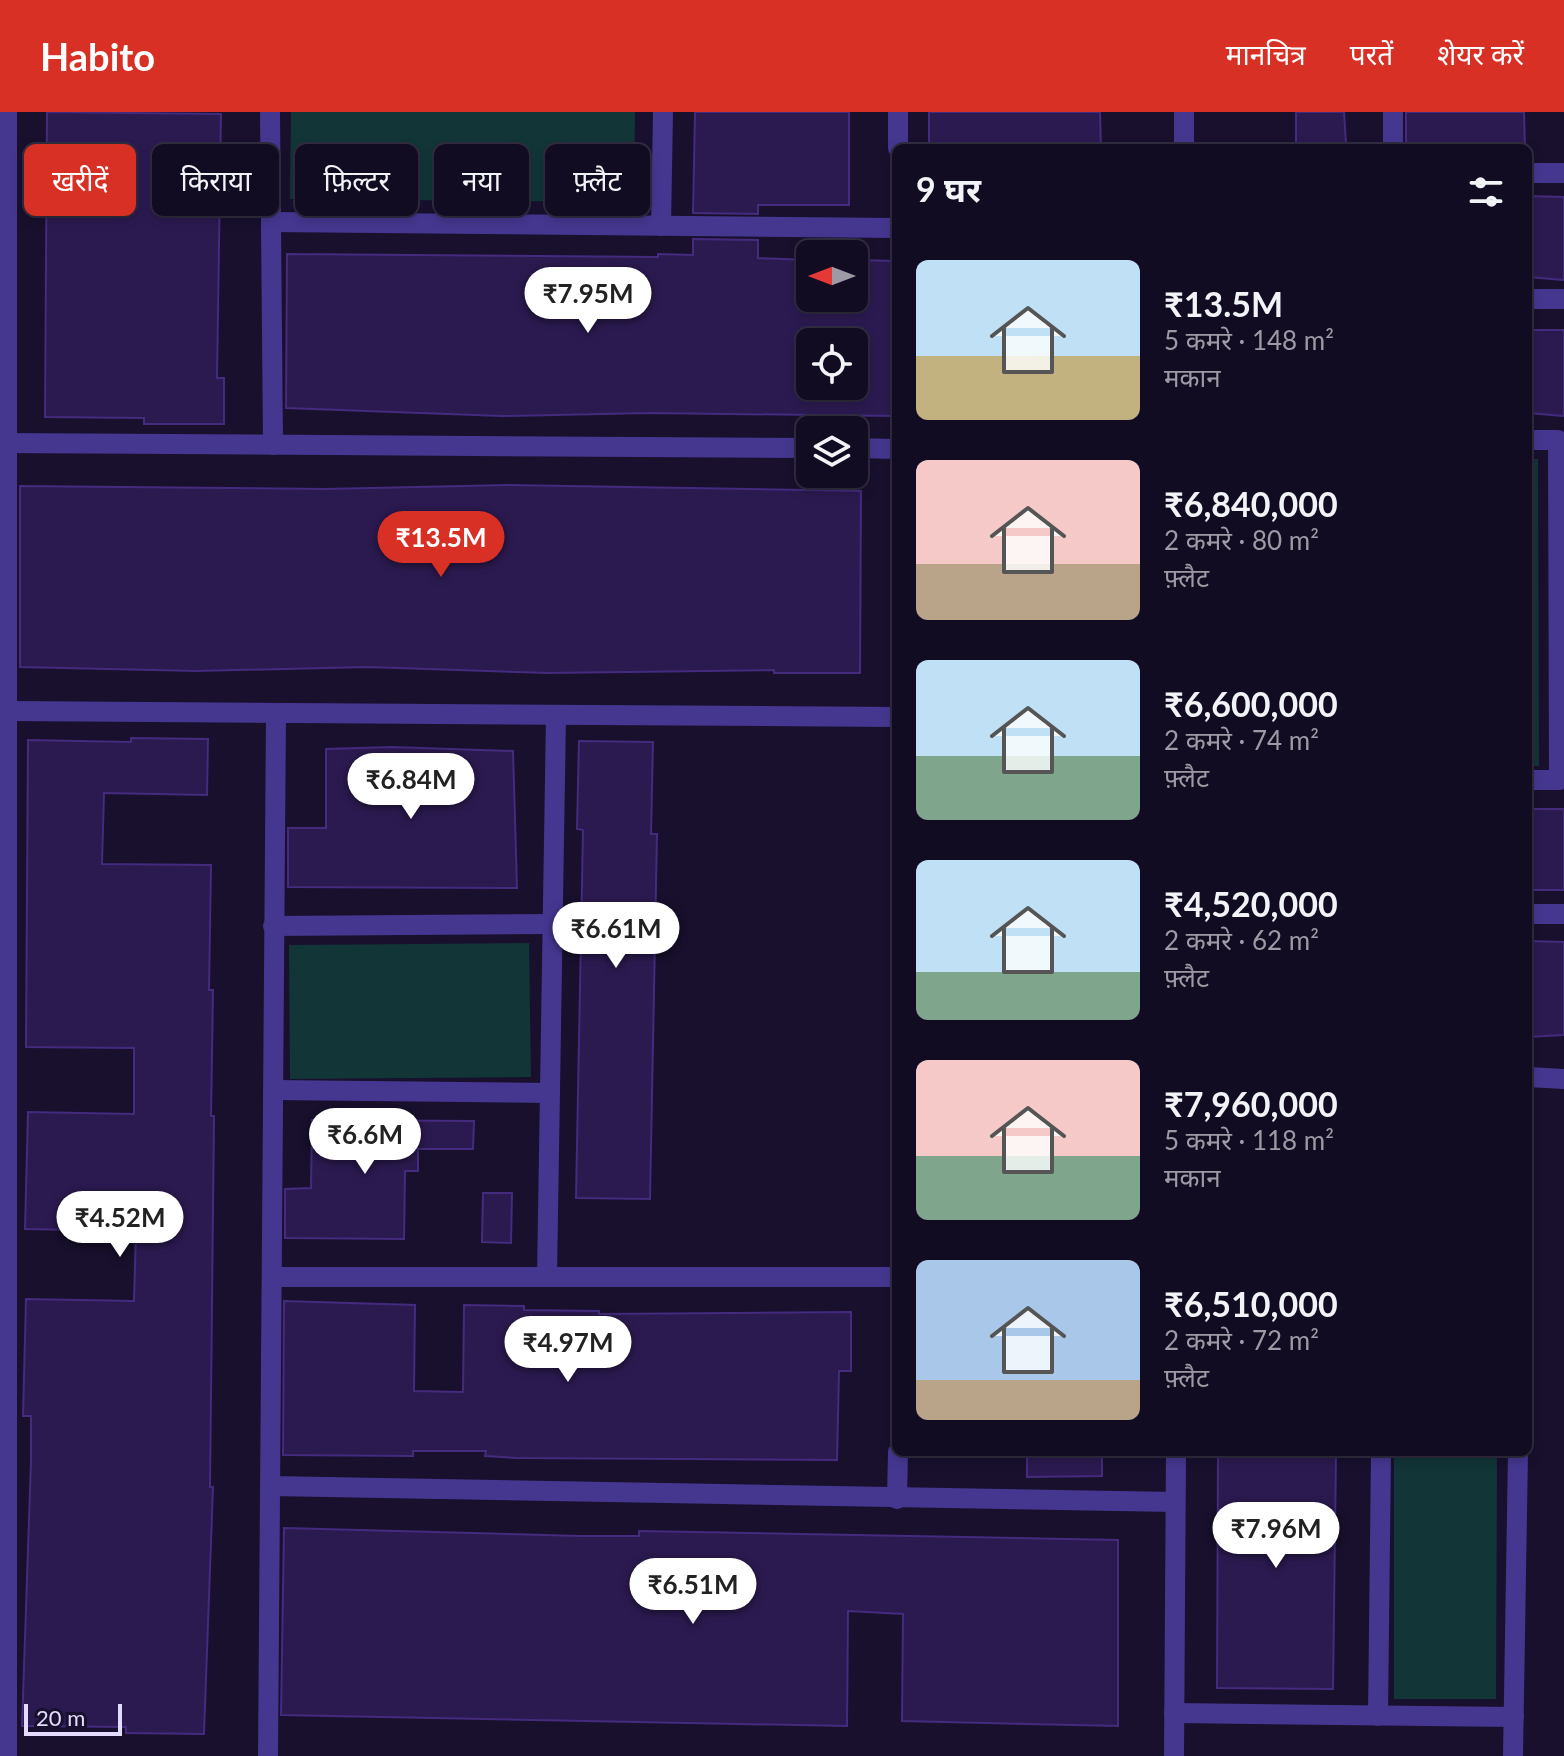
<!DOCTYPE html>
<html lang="hi">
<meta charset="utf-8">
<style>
:root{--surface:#120c22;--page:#1f1a2f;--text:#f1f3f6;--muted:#9c9ba5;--line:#312c40;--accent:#d93025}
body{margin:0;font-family:Lato,"Noto Sans Devanagari",sans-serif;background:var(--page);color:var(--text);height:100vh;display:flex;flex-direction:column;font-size:30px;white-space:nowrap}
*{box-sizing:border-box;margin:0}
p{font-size:26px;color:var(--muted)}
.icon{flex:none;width:44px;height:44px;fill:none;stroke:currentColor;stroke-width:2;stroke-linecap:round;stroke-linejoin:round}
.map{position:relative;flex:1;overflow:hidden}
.details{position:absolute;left:892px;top:32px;width:640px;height:1312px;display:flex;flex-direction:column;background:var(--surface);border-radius:12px;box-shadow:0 4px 12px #0003,0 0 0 2px var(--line)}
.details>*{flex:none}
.hud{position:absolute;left:24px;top:32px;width:748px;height:72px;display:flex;gap:16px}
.needle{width:52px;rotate:270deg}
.tools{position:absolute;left:796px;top:128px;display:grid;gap:16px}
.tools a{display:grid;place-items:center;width:72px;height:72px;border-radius:12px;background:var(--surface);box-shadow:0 4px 12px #0003,0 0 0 2px var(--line);font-size:40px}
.scale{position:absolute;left:24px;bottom:20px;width:98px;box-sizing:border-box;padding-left:8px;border:4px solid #e4dcff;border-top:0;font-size:22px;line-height:28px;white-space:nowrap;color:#e4dcff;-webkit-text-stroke:6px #18102d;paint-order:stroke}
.price{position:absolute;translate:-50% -68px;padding:0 18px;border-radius:28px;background:#fff;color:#222;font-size:26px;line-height:52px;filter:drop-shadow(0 2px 4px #0008)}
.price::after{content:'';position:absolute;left:50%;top:48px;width:24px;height:18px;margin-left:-12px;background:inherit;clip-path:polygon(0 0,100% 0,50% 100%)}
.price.current{background:var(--accent);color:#fff}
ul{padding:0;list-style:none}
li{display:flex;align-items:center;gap:24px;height:200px;padding:0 24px}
li span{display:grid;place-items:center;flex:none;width:224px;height:160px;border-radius:12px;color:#555}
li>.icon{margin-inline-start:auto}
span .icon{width:96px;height:96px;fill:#fffc;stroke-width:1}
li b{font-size:34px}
h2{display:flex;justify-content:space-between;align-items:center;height:96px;padding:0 24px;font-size:34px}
.pill{padding:0 28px;border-radius:12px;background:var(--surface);box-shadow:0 4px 12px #0003,0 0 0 2px var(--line);font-size:28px;line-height:72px}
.pill.current{background:var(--accent);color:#fff}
header{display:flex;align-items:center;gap:48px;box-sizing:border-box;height:112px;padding:0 40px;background:var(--accent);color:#fff}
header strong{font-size:38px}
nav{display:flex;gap:44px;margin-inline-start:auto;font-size:28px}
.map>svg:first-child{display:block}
.green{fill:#123538}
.building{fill:#2b1a50;stroke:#442b7e;stroke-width:2;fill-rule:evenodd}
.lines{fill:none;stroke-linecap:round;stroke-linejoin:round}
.minor{stroke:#453790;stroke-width:20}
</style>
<header>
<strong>Habito</strong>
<nav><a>मानचित्र</a><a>परतें</a><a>शेयर करें</a></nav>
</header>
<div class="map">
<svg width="1564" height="1644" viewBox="0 0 1564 1644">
<rect width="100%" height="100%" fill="#18102d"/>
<g class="green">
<path d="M291 0H635L634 90 290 87Z"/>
<path d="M1528 347H1538L1539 654H1528Z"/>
<path d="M529 831 531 965 290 967 289 833Z"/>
<path d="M1394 1340H1497L1496 1587H1394Z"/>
</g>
<g class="building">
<path d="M47 0 221 2 217 266H224V312H144V306L45 305Z"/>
<path d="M695 0H849V93H758V102L693 101Z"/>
<path d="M929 0H1100L1101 36H929Z"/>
<path d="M1296 0H1344L1346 32H1296Z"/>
<path d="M1406 0H1524L1525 36H1406Z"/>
<path d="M1528 84 1564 85V168L1528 165Z"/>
<path d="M693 127 758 128V146L810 148V186H854V148L896 149V304L649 301 502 304 286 296 287 142 658 145V142L693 143ZM810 230H854V274H810Z"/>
<path d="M1532 218H1564V304L1528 301V219Z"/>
<path d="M508 373 861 379 860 561H774V558L548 561 367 555 196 559 20 555V374L325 377Z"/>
<path d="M131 626 208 627 207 683 104 681 102 752 211 753 209 878H213L211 1004H214L210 1375H213L204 1622 126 1621V1615L22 1614 31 1349V1304H23L26 1187 134 1189 136 1119 25 1117 28 1000 134 1002V936L26 935 28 628 131 630Z"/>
<path d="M579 629 653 630 651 722H657L650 1087 576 1086 583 718 577 717Z"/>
<path d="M392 635 513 639 517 776 288 775V716H326V637Z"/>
<path d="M1528 697H1564V778H1530Z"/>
<path d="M1528 829 1564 830V923L1528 925Z"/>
<path d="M312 1008 474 1009 473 1037H418V1059H405L404 1127 285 1126V1077L311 1076Z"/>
<path d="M483 1081H512L511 1131 482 1130Z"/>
<path d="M284 1189 415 1193 414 1279 463 1280 464 1193 524 1194V1198L599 1199V1202L851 1200V1259H839L837 1348 516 1346 485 1344 486 1339H413V1344L283 1343Z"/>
<path d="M1027 1340H1102V1364L1027 1365Z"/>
<path d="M1336 1340 1333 1577 1217 1576 1218 1341Z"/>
<path d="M284 1416 581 1424H639V1419L1118 1428V1614L902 1609 903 1502 848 1499 847 1614 281 1603Z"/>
</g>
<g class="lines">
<g class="minor">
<path d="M7 0V1644"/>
<path d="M270 0 273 333"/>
<path d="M898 0V36"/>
<path d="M1184 36V0"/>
<path d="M1393 36V0"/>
<path d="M1528 61H1564"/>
<path d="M271 110 896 116"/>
<path d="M661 114 663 0"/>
<path d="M1528 187H1564"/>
<path d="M1528 328H1558L1559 668H1528"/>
<path d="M0 331 810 336"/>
<path d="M854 336 896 337"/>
<path d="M7 599 896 605"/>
<path d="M1528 802H1564"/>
<path d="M273 814 553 812"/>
<path d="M1528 965 1564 967"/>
<path d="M273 978 550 981"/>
<path d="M272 1165H896"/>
<path d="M547 1165 556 603"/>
<path d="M270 1374 1175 1390"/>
<path d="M897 1387 898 1340"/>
<path d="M1174 1601 1514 1605"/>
<path d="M1378 1604 1381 1340"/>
<path d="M268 1644 276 601"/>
<path d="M1174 1644 1176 1340"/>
<path d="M1513 1644 1518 1340"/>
</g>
</g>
</svg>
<div class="tools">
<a><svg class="needle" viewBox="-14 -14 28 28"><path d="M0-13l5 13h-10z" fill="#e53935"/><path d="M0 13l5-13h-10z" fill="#9c9ba5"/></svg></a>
<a><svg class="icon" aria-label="locate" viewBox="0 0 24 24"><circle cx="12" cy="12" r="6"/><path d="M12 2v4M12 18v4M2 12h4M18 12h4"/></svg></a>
<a><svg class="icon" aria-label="layers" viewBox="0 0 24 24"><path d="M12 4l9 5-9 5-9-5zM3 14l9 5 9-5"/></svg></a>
</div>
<div class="scale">20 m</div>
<b class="price" style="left:588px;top:223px">₹7.95M</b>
<b class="price current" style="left:441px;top:467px">₹13.5M</b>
<b class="price" style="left:411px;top:709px">₹6.84M</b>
<b class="price" style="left:616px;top:858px">₹6.61M</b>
<b class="price" style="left:365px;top:1064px">₹6.6M</b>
<b class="price" style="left:120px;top:1147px">₹4.52M</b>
<b class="price" style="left:568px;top:1272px">₹4.97M</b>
<b class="price" style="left:1276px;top:1458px">₹7.96M</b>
<b class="price" style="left:693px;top:1514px">₹6.51M</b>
<div class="hud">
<a class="pill current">खरीदें</a>
<a class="pill">किराया</a>
<a class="pill">फ़िल्टर</a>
<a class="pill">नया</a>
<a class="pill">फ़्लैट</a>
</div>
<section class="details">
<h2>9 घर<svg class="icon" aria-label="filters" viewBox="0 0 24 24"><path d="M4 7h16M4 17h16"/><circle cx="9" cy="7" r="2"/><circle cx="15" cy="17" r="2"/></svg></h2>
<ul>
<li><span style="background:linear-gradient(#bfe0f5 60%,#c2b280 0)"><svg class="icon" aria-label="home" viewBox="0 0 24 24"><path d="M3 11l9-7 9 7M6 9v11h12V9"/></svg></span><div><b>₹13.5M</b><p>5 कमरे · 148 m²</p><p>मकान</p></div></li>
<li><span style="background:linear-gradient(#f6c9c9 65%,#b9a48a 0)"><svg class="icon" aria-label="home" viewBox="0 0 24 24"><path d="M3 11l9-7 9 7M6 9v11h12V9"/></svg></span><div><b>₹6,840,000</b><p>2 कमरे · 80 m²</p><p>फ़्लैट</p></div></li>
<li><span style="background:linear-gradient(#bfe0f5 60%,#7fa58c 0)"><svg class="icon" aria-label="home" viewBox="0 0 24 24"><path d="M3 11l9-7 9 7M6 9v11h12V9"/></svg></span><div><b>₹6,600,000</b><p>2 कमरे · 74 m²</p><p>फ़्लैट</p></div></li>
<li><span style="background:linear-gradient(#bfe0f5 70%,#7fa58c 0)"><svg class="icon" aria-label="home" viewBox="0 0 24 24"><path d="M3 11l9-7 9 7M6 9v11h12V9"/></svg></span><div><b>₹4,520,000</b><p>2 कमरे · 62 m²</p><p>फ़्लैट</p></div></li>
<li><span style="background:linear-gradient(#f6c9c9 60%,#7fa58c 0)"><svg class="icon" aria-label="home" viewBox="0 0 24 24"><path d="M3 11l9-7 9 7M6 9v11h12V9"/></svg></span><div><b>₹7,960,000</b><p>5 कमरे · 118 m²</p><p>मकान</p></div></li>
<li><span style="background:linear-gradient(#a9c7e8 75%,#b9a48a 0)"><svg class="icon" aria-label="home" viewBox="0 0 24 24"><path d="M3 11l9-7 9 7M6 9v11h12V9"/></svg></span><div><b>₹6,510,000</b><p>2 कमरे · 72 m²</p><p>फ़्लैट</p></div></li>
</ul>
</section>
</div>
